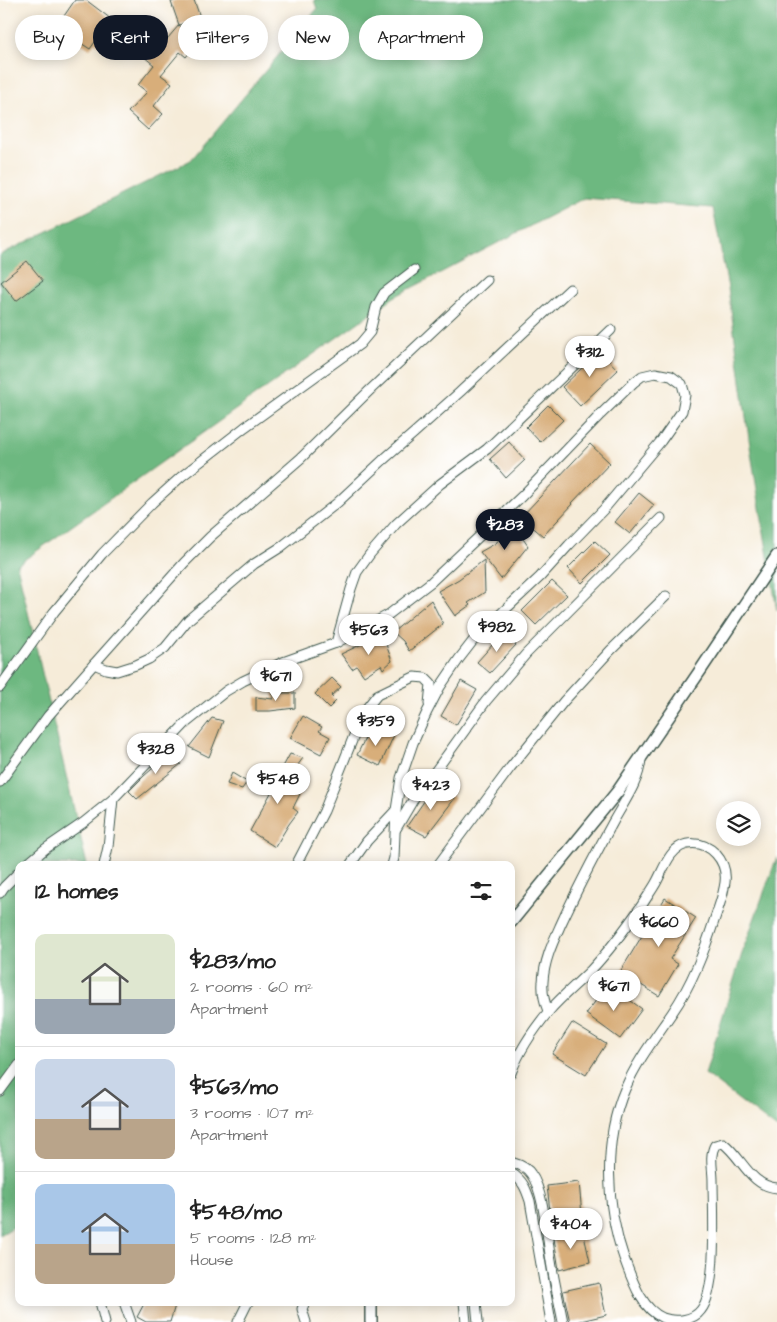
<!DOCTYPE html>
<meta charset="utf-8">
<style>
:root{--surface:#fff;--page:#f6f6f6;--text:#222;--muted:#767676;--line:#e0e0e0;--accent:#111827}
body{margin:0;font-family:"Architects Daughter",sans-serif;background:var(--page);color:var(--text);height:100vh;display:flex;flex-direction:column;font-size:19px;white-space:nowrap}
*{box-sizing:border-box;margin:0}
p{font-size:16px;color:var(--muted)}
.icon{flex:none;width:28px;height:28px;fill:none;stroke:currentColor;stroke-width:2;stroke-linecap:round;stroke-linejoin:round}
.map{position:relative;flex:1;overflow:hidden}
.sheet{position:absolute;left:15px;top:861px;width:500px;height:445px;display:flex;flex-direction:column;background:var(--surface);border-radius:10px;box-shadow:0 2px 12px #0003}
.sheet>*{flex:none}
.hud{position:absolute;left:15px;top:15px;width:500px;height:45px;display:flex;gap:10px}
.buttons{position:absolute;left:716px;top:801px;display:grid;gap:10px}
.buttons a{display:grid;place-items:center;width:45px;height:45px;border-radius:50%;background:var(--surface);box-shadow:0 2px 12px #0003;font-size:25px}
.price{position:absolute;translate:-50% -42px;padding:0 11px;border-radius:18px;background:#fff;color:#222;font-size:16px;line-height:32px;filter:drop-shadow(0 1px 2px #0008)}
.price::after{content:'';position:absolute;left:50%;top:30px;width:15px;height:11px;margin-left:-8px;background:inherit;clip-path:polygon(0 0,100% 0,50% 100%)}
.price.current{background:var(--accent);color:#fff}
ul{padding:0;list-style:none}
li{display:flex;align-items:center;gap:15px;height:125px;padding:0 20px}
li+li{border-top:1px solid var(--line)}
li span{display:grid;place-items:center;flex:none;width:140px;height:100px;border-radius:10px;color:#555}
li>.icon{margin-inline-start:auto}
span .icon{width:60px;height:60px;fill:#fffc;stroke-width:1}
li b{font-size:21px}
h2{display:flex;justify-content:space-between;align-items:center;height:60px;padding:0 20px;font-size:21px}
.pill{padding:0 18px;border-radius:22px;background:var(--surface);box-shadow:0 2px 12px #0003;font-size:18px;line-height:45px}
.pill.current{background:var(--accent);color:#fff}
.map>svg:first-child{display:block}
.forest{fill:#6db880;stroke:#467a5a}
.building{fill:#d8ae7a}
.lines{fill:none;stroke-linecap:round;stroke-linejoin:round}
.street-casing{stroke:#3f574d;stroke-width:11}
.secondary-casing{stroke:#3f574d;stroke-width:14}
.street{stroke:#fff;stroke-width:9}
.secondary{stroke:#fff;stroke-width:11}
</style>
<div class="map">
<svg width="777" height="1322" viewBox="0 0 777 1322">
<rect width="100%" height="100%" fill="#fff"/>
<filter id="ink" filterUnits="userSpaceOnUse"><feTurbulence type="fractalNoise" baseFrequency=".02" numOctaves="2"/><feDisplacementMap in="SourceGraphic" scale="10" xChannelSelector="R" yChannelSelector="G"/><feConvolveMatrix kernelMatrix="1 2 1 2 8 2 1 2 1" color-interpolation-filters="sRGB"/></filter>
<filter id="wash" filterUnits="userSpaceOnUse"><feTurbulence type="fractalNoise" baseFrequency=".0096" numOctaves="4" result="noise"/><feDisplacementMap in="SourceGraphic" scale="20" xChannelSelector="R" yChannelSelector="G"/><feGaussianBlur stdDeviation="1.12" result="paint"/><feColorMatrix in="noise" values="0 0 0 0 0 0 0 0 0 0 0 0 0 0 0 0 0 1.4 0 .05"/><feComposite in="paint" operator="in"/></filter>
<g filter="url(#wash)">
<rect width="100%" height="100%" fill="#f6ecd9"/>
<g class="forest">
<path d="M314 0H777V611L751 453 728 288 713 208 584 198 394 297 17 565 87 865H19V1224L0 1235V255L191 160 317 9Z"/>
<path d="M777 857V1129L705 1074 744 947Z"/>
</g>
<g id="blocks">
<g class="building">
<path d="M75 0H86L111 19 103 29 114 37 105 50 95 42 90 49 73 38 69 43 53 32Z"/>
<path d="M176 0H194L200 17 179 25 171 2Z"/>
<path d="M179 25 199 41 186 57 180 52 161 75 172 83 154 106 163 114 148 130 128 112 147 92 138 85 154 65 143 56 156 40 162 45Z"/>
<path d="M27 261 43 281 16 301 1 282Z"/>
<path d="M600 351 618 370 580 406 562 387Z"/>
<path d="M548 405 563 420 540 442 526 427Z"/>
<path d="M509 442 525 460 506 478 490 459Z"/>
<path d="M590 444 610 463 572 503 573 504 543 536 521 517Z"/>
<path d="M639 493 654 505 630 534 615 522Z"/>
<path d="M512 523 528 546 501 579 480 552 496 543Z"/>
<path d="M595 541 610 555 582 583 568 568Z"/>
<path d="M484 560 485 592 468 603 470 605 455 616 438 591 459 579Z"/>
<path d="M552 581 567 595 536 625 522 611Z"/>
<path d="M431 600 443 624 409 651 403 641 393 632Z"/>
<path d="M503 633 516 645 490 673 477 662Z"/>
<path d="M379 636 382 641 384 639 392 661 383 669 381 665 364 676 357 666 352 669 341 654Z"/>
<path d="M332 678 341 687 331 696 336 701 329 708 315 694Z"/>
<path d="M461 681 477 690 456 725 441 716Z"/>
<path d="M273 693H295V708L270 711H256V697L273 699Z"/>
<path d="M303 716 322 727 319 731 330 737 321 754 290 738Z"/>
<path d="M212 718 223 721 209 757 189 747Z"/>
<path d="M382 729 394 735 380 766 357 755 369 730 380 735Z"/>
<path d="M174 750 181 764 137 799 129 791 144 776Z"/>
<path d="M290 754 303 758 287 780 294 784 291 790 300 794 293 808 298 812 289 824 275 847 250 831 272 791 266 788 273 773 278 776Z"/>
<path d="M232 773 247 782 242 789 227 784Z"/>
<path d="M436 784 455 798 426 836 407 826Z"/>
<path d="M665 898 696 918 670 959 678 964 659 996 620 972Z"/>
<path d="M608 984 642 1009 620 1039 586 1014Z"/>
<path d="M572 1023 606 1044 586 1075 552 1054Z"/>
<path d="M579 1182 582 1215 551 1219 547 1186Z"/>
<path d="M583 1231 590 1262 559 1270 554 1238Z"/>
<path d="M599 1283 606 1315 576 1322H570L563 1291Z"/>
<path d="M145 1302H176L170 1322H146L137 1317Z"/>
</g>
</g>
</g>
<g filter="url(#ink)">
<use href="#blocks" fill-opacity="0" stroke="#3f574d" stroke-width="1"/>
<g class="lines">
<g class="street-casing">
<g id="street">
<path d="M336 643 351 589 357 572 370 554 396 524 440 484 487 449 611 330"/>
<path d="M94 664 184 563 210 537 301 458 371 389 487 280"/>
<path d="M0 687 54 612 102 554 152 503 182 476 245 427 360 344 370 332 376 307 384 293 414 270"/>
<path d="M0 782 48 716 94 664 106 669 117 671 136 665 149 659 165 648 188 620 254 564 281 547 337 503 383 460 414 433 460 392 570 289"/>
<path d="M396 829 416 795 429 780 486 701 526 654 661 518"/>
<path d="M26 865 45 849 83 823 113 799 186 723 226 691 243 681 283 662 336 643 388 615 431 582 522 496 600 415 633 383 642 376 655 373 671 376 682 384 685 395 682 411 661 441 604 509 569 545 540 577 476 637 459 659 440 687 427 712 413 743 401 778 396 810 394 858 392 865"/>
<path d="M104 865 108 847 113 799"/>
<path d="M296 865 324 811 363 713 377 695 414 677 425 678 431 684 429 704"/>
<path d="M350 865 367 841 396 810"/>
<path d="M438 865 510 768 564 701 610 651 666 596"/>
<path d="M0 893 4 887 19 872"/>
<path d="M548 1011C544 1001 542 993 543 982 544 961 553 942 561 924 577 889 595 855 613 822 624 802 639 782 641 759"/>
<path d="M511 1073C519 1051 534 1029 549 1011 562 996 577 984 590 971 610 950 626 928 642 905 647 897 652 890 656 883 661 874 665 863 671 855 683 839 704 841 716 854 725 864 727 876 724 888 722 899 718 909 715 918 704 952 692 984 672 1013 655 1038 637 1061 625 1089 603 1140 606 1207 624 1258 632 1279 641 1309 663 1318 675 1322 693 1321 701 1310 718 1289 713 1209 713 1181 713 1168 709 1156 715 1145L723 1143C742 1157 750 1186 777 1188"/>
<path d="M0 1091 19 1065"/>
<path d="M511 1162C518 1164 527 1167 531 1174 544 1191 547 1238 551 1261 554 1281 559 1301 563 1322"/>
<path d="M511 1173C523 1180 526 1189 530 1201L551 1322"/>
<path d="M100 1302 105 1322"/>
<path d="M124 1302 131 1322"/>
<path d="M305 1302 302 1309 306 1322"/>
<path d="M464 1302 466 1322"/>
<path d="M476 1302 478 1322"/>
<path d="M238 1322 248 1302"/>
</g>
</g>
<g class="secondary-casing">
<g id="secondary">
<path d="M511 922 618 791 702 668 777 556"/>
<path d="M371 1322V1302"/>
</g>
</g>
<use href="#street" class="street"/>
<use href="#secondary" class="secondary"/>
</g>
</g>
</svg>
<div class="buttons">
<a><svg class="icon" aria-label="layers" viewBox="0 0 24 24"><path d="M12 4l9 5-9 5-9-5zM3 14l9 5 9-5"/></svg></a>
</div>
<b class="price" style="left:590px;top:378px">$312</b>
<b class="price current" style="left:505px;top:551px">$283</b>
<b class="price" style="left:497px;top:653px">$982</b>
<b class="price" style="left:369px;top:656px">$563</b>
<b class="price" style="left:276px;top:702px">$671</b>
<b class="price" style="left:376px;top:747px">$359</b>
<b class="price" style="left:156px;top:775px">$328</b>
<b class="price" style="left:278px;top:805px">$548</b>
<b class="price" style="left:431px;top:811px">$423</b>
<b class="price" style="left:659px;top:948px">$660</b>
<b class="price" style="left:614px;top:1012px">$671</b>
<b class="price" style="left:571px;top:1250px">$404</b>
<div class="hud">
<a class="pill">Buy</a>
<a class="pill current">Rent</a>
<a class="pill">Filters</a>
<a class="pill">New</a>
<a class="pill">Apartment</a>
</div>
<section class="sheet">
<h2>12 homes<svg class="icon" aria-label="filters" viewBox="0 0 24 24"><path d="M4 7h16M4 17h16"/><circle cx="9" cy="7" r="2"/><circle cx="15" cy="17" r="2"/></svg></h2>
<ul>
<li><span style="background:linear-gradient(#dfe7d0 65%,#9aa5b1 0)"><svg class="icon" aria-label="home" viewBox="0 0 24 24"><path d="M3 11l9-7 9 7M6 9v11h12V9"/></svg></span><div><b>$283/mo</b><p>2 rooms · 60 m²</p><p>Apartment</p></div></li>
<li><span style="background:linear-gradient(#c9d6e8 60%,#b9a48a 0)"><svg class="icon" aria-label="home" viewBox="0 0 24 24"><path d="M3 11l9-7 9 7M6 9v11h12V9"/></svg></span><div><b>$563/mo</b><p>3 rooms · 107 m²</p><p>Apartment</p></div></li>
<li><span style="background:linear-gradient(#a9c7e8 60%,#b9a48a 0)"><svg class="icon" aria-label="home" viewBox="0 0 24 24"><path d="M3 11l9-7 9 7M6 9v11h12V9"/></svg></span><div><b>$548/mo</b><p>5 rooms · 128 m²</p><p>House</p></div></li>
</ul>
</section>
</div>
